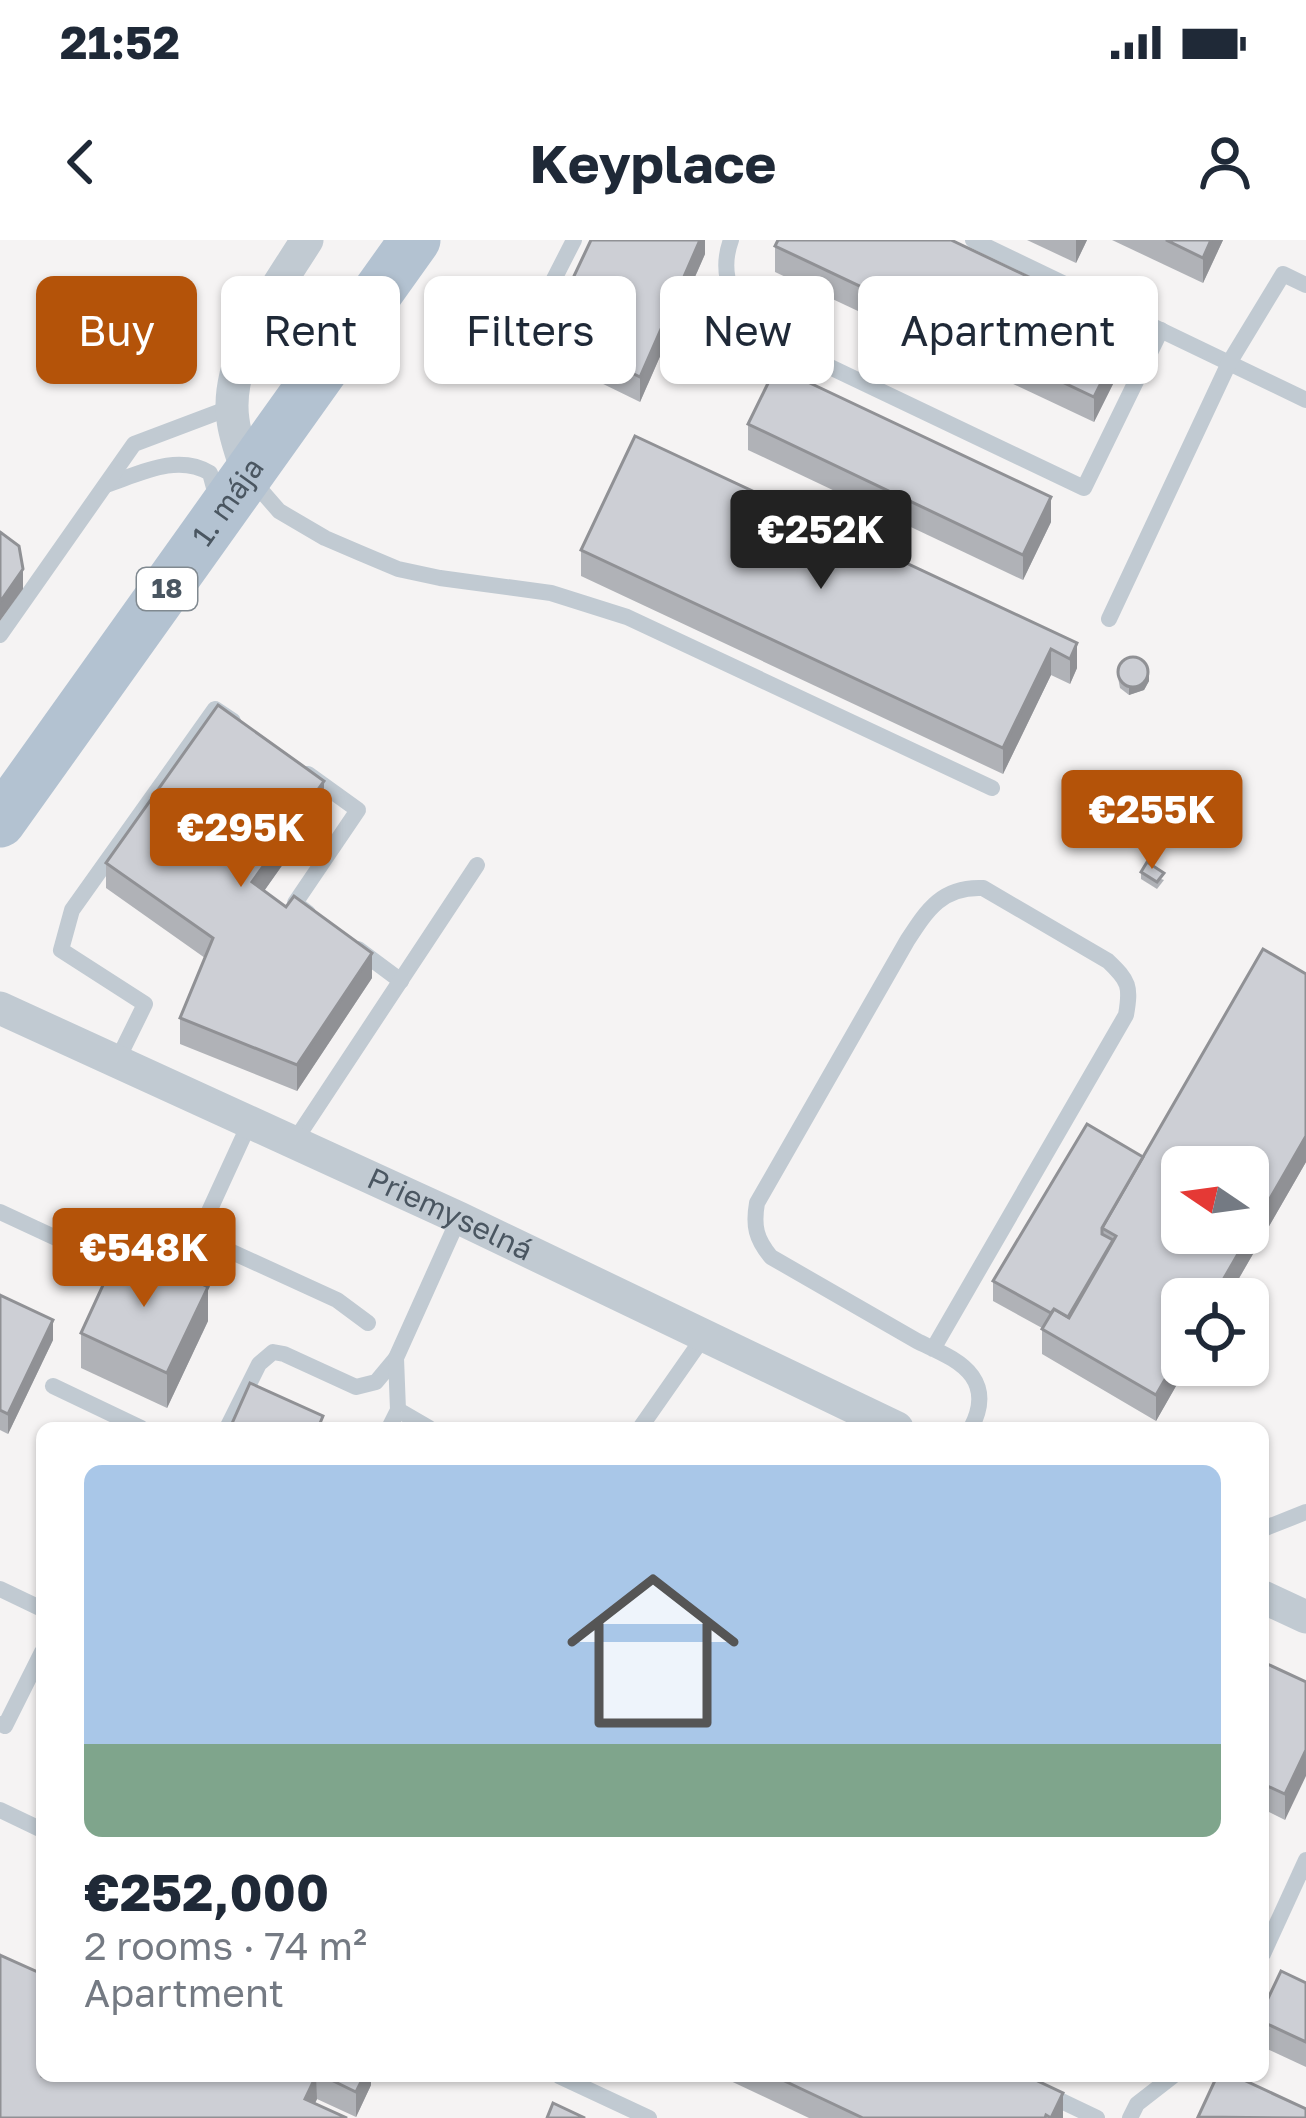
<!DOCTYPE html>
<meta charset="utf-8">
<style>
:root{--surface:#fff;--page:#f2f2f3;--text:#1f2937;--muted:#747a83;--line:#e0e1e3;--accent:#b45309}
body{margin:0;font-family:"Golos Text",sans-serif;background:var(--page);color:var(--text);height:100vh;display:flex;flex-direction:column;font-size:45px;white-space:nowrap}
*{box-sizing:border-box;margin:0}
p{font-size:39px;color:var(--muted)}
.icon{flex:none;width:66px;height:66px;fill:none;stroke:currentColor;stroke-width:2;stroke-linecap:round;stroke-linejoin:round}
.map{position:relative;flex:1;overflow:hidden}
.sheet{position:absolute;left:36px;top:1182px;width:1233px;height:660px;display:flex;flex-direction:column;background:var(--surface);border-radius:18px;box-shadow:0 3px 9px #0004}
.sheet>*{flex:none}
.guide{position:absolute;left:36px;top:36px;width:1236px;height:108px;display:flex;gap:24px}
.needle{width:78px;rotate:283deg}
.tools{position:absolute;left:1161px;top:906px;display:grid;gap:24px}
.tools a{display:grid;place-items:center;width:108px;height:108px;border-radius:18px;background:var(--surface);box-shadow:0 3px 9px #0004;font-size:60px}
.price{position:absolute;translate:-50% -102px;padding:0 27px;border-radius:12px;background:var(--accent);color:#fff;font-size:39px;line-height:78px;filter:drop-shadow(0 3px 6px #0008)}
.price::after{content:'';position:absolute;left:50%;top:72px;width:36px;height:27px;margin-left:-18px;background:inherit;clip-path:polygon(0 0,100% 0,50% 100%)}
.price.selected{background:#222;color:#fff}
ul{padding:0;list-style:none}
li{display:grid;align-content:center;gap:24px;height:636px;padding:0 48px}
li+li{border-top:3px solid var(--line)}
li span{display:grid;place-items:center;height:372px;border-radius:18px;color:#555}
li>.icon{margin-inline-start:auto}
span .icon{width:216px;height:216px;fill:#fffc;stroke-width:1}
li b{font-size:51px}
.pill{padding:0 42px;border-radius:18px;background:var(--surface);box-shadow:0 3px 9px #0004;font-size:42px;line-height:108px}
.pill.selected{background:var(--accent);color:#fff}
.status{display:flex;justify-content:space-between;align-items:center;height:84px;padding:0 60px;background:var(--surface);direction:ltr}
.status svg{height:33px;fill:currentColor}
header{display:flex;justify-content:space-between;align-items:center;height:156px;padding:0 48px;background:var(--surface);font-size:54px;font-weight:700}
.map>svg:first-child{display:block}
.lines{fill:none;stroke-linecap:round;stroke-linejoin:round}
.service{stroke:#c1cad2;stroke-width:16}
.minor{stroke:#c1cad2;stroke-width:33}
.primary{stroke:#b3c2d1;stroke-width:51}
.wall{fill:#b0b2b7}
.shaded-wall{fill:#909195}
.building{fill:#cdcfd5;stroke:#909195;stroke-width:3;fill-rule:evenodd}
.labels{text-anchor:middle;stroke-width:9;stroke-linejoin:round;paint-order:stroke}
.shield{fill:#fff;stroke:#808990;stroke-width:3}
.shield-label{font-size:27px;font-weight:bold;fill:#4a5661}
.street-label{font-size:30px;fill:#4a5661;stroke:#fff}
</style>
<div class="status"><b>21:52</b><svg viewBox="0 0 49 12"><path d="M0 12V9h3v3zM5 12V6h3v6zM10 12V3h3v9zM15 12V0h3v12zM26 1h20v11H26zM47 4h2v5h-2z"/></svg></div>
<header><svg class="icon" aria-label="back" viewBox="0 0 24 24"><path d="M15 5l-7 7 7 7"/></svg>Keyplace<svg class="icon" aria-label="person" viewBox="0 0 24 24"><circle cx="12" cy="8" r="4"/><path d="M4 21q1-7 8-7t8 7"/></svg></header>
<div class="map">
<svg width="1306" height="1878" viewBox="0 0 1306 1878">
<rect width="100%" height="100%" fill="#f5f3f3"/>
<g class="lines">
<g class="service">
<path d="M731 0C717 38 736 69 763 95L1084 248 1161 90"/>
<path d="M973 0 1306 160"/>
<path d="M525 96 574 0"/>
<path d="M252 240 279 271 325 298 360 313 398 329 440 338 551 353 627 377 992 548"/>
<path d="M106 245C139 234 177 213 210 233L217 259"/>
<path d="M1109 379 1229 123 1283 34 1306 45"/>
<path d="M0 395 134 204 232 167"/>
<path d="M308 534 358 570 295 663 308 673"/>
<path d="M358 709 401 741"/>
<path d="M117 821 145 764 61 710 72 670 215 469 233 481"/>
<path d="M294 902 477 625"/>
<path d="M0 972 69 1004"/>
<path d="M197 996 337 1060 368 1083"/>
<path d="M173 1050 250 882"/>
<path d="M933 1109 1126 775C1131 746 1129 741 1108 721L983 648C942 646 927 670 907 701L757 963C753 986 756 999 771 1017 820 1045 869 1073 917 1101 935 1110 960 1119 972 1136 984 1153 980 1171 971 1188"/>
<path d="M53 1146 141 1188"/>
<path d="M398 1170 429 1188"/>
<path d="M227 1188 259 1124 273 1112 284 1114 356 1147 376 1142 396 1118"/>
<path d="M389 1188 398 1170 396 1118 459 978"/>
<path d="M640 1188 705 1095"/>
<path d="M1263 1289 1306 1272"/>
<path d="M0 1349 42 1369"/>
<path d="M0 1484 5 1486 42 1412"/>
<path d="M0 1570 42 1590"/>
<path d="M1263 1714 1306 1620"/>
<path d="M559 1836 649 1878"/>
<path d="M1009 1836 1097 1878"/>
<path d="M1130 1878 1137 1864 1173 1836"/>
</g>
<g class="minor">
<path d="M248 235C243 217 235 198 233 180 224 118 276 50 307 0"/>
<path id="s1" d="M0 768 459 978 897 1188"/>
<path d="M1263 1357 1306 1377"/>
</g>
<path class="primary" id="s2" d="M0 582 415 0"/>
</g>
<g class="wall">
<path d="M705 0V14L640 162 548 117V91Z"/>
<path d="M1027 0H1087L1076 23Z"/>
<path d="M1112 0H1223L1203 43Z"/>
<path d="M775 6 1130 110 1094 182 775 32Z"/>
<path d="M748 184 1051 282 1023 340 748 210Z"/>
<path d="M581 310 1077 403V428L1070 444 1051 435 1003 534 581 336Z"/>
<path d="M1117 432 1149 441 1144 450 1129 455 1120 448Z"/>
<path d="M324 566 264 651 372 738 297 851 180 804V778L205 718 106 648V623Z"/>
<path d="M1141 632 1164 640 1157 649 1141 639Z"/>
<path d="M1143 917 1306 922 1227 1059H1182V1125H1188L1156 1181 1042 1114V1088L993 1061V1041Z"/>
<path d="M0 1055 53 1100 8 1194 0 1190Z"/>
<path d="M208 1081 167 1168 81 1128V1093Z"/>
<path d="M1263 1422 1306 1442 1285 1580 1263 1569Z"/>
<path d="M1306 1743V1827L1263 1807V1769Z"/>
<path d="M42 1836H371V1845L356 1877 317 1859 315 1863Z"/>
<path d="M720 1836H1027L1063 1878H809Z"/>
</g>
<g class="shaded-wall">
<path d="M700 0H705V14L640 162V137Z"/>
<path d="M1076 0H1087L1076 23Z"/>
<path d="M1211 0H1223L1203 43V18Z"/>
<path d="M1130 85V110L1094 182V157Z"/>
<path d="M1051 257V282L1023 340V315Z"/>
<path d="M23 329V349L0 381V362Z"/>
<path d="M1077 403V428L1070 444V419Z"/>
<path d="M1051 409V435L1003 534V508Z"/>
<path d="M1149 434V441L1144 450 1129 455V448Z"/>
<path d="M324 541V566L252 668V642Z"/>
<path d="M372 713V738L297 851V825Z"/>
<path d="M1306 896V922L1227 1059H1212Z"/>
<path d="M208 1047V1081L167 1168V1133Z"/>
<path d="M53 1080V1100L8 1194V1174Z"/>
<path d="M1182 1110V1125H1188L1156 1181V1155Z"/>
<path d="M1306 1510V1536L1285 1580V1554Z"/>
<path d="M316 1836 317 1859 308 1878 305 1859Z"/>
<path d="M364 1836H371V1845L356 1877V1852Z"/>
<path d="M1063 1853V1878H1051Z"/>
</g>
<g class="building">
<path d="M591 0H700L640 137 548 91Z"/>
<path d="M778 0H951L1130 85 1094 157 775 6Z"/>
<path d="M1166 0H1211L1203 18Z"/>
<path d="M776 127 1051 257 1023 315 748 184Z"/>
<path d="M635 196 1077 403 1070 419 1051 409 1003 508 581 310Z"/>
<path d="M0 292 19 306 23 329 0 362Z"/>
<circle cx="1133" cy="432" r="15"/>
<path d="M218 465 324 541 252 642 286 667 294 656 372 713 297 825 180 778 213 698 106 623Z"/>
<path d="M1147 622 1164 633 1157 642 1141 632Z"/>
<path d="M1263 709 1306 734V896L1212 1059H1182V1110L1156 1155 1042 1089 1054 1069 1069 1078 1116 996 1102 988ZM1182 927H1248V993H1182Z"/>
<path d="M1087 884 1143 917 1102 988V994L1113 1000 1068 1077 1054 1069 1051 1073 993 1041Z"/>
<path d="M121 1006 208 1047 167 1133 81 1093Z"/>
<path d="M0 1055 53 1080 8 1174 0 1170Z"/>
<path d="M250 1143 323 1176 318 1188H230Z"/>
<path d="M1263 1422 1306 1442V1510L1285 1554 1263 1544Z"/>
<path d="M0 1715 42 1734V1836H316L305 1859 347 1878H0Z"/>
<path d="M1281 1731 1306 1743V1802L1263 1782V1769Z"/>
<path d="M323 1836H364L356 1852Z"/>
<path d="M774 1836H1027L1063 1853 1051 1878 1046 1875 1045 1878H863Z"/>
<path d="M1217 1836H1235L1306 1869V1878L1198 1877Z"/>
<path d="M553 1863 585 1878H547Z"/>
</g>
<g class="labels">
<rect class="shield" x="137" y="328" width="60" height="42" rx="9"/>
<g class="shield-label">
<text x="167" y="358">18</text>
</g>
<g class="street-label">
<text dy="10" stroke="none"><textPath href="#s2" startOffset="393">1. mája</textPath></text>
<text dy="10" stroke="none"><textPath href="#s1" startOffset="495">Priemyselná</textPath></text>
</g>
</g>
</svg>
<div class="tools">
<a><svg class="needle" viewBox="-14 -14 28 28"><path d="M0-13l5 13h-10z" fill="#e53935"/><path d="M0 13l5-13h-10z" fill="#747a83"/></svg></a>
<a><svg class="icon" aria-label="locate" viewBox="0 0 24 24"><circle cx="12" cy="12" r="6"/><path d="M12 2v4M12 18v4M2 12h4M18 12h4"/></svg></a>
</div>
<b class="price selected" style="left:821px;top:352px">€252K</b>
<b class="price" style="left:1152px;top:632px">€255K</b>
<b class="price" style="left:241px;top:650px">€295K</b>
<b class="price" style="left:144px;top:1070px">€548K</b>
<div class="guide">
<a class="pill selected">Buy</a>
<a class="pill">Rent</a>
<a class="pill">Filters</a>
<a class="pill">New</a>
<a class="pill">Apartment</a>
</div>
<section class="sheet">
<ul>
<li><span style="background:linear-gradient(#a9c7e8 75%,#7fa58c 0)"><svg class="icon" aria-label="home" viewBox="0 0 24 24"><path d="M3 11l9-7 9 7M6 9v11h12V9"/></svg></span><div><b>€252,000</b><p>2 rooms · 74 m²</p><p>Apartment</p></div></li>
</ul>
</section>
</div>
